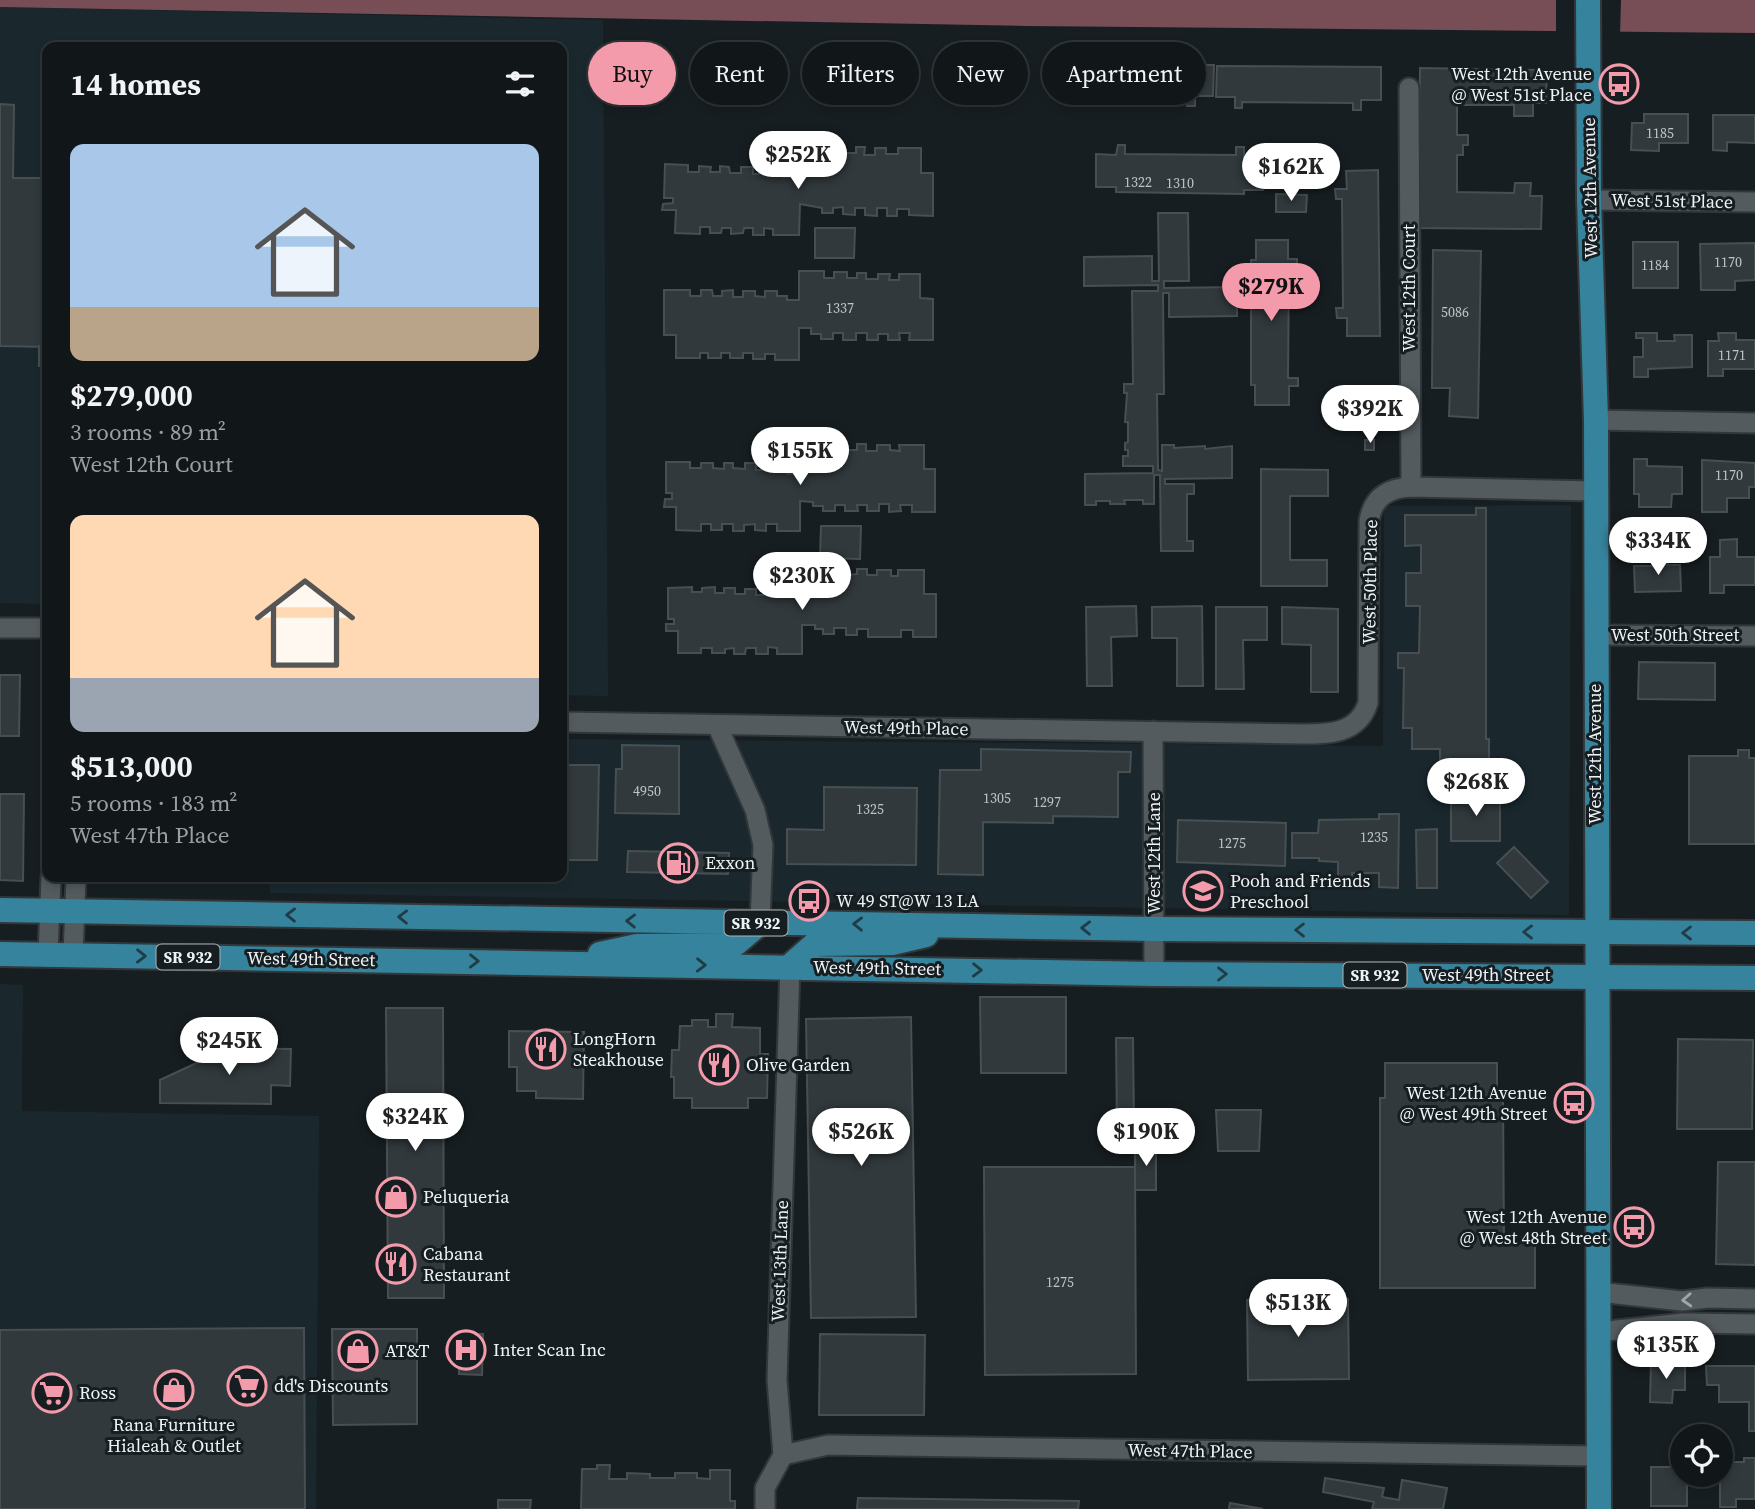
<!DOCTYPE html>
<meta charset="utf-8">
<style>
:root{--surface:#111619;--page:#1e2326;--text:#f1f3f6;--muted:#9c9fa2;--line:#303538;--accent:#f39aab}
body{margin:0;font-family:"Source Serif 4",serif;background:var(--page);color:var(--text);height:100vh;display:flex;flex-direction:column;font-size:26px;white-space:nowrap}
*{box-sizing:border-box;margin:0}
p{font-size:23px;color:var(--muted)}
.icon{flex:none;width:38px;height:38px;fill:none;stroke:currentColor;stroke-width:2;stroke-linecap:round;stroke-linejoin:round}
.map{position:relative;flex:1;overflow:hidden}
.side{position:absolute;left:42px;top:42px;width:525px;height:840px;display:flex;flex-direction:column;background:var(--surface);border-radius:14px;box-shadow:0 4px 10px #0003,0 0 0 2px var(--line)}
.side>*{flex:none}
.hud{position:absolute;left:588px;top:42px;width:665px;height:63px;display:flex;gap:14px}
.fabs{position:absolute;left:1670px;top:1424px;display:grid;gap:14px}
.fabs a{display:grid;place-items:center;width:63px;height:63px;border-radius:50%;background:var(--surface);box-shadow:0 4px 10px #0003,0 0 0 2px var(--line);font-size:35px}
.price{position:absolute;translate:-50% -60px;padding:0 16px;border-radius:24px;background:#fff;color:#222;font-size:23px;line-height:46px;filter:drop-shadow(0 2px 4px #0008)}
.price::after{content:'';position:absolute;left:50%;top:42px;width:21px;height:16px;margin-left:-10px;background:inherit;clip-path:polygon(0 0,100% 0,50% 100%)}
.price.selected{background:var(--accent);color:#111}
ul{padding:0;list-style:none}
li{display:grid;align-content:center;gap:14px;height:371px;padding:0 28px}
li span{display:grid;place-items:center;height:217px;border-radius:14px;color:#555}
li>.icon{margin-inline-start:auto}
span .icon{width:126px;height:126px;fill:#fffc;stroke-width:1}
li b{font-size:30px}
h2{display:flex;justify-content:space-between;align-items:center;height:84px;padding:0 28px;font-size:30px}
.pill{padding:0 24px;border-radius:32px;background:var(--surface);box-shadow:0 4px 10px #0003,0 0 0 2px var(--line);font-size:24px;line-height:63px}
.pill.selected{background:var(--accent);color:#111}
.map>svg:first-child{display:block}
.built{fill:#1a282e}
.water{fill:#774e55}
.pier{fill:#171e21}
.building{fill:#31393c;stroke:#474f53;stroke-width:2}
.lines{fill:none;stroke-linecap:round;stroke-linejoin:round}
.minor-casing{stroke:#32373a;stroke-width:23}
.major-casing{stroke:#32373a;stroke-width:28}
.minor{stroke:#535b5f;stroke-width:19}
.major{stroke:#35839c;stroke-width:24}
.oneway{stroke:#203c46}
.oneway2{stroke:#a0a7aa}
.labels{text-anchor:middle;stroke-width:6;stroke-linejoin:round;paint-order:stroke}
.number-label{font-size:14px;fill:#bfc4c8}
.shield{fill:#171e21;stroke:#aeb3b6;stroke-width:2}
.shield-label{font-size:16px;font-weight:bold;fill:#eef3f6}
.poi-label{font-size:18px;fill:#eef3f6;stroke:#171e21;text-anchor:start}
.street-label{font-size:18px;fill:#eef3f6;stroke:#171e21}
</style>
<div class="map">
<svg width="1755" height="1509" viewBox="0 0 1755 1509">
<rect width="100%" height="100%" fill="#171e21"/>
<g class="built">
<path d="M0 7 603 20 608 696 562 695V47H47V604L0 603Z"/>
<path d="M1571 505 1569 915 270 893V877H562V739L1383 746 1384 506Z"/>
<path d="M0 984 23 985 22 1111 319 1116 316 1509H0Z"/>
</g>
<path class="water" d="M0 0H1755V33L1027 26 0 7Z"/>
<path class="pier" d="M1556 0H1621L1620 35 1556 34Z"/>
<g class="building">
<path d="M1049 62 1214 65 1213 96H1195V106H1187V98L1076 96V104H1067V93L1049 92Z"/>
<path d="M1217 66 1381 67V100H1361V110H1353V103L1242 102V108H1235V97H1216Z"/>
<path d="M1420 68 1547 70 1546 103H1533V116H1514V105H1457V135H1468V145H1463V155H1457V192L1514 193 1515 183H1531L1530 196H1542L1541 229 1418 228Z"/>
<path d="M0 104 14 105 13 178H47V347L0 346Z"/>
<path d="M1644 114H1688V143H1659V151L1631 150 1632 123H1644Z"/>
<path d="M1713 115H1755V143L1727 142V151L1713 150Z"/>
<path d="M1118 145H1125V154L1236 155V147H1244V157H1263V190H1244V194L1116 192V187H1096V154L1116 155Z"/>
<path d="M797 146H823V153H832L833 146H844V153H856V147H865L864 155H875V148H886V154H898V148H921V173H933V216L909 215V209H897V216H887V208H877V216L865 215V208H855V215L843 214V207L833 208V213H822V208L800 204 799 235H773V229L764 228V235H753V228H744L743 233 731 234V228H722L721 233H710V227H700V234L675 233 676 210H662L663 204 673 203V198H664L665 164 688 165V172H699V166L711 167 710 172H720V166L729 167 730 173H741V167H753V174H762V167H773V173H783V177H796Z"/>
<path d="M1378 170 1380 336H1347V318H1337L1336 308H1343L1342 199H1336L1335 189H1347L1346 171Z"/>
<path d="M1276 194 1307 195 1306 212H1276Z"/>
<path d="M1158 213H1188L1189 281H1164V288L1237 287V316L1169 317V293H1163L1164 394H1157L1158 470 1162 471V445H1174V448L1205 446V449L1232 446V478L1165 479V484H1194V494H1187V541H1193V551H1161L1160 475H1154V504H1143V500H1124L1125 504H1110V501H1096V505H1085V474L1153 473V466H1123V456H1128V450H1125V443L1128 442V422H1125L1127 393H1124V384H1133L1132 291H1158V285L1084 286V257L1152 256V281H1159Z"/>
<path d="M815 228H855L854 258H815Z"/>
<path d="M1256 240H1288V259H1297V266H1289L1288 378H1298V386H1289V405H1255V385H1251V260H1256Z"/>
<rect x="1633" y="242" width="45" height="46"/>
<path d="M1755 243V280L1735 281V290H1701L1700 244Z"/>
<path d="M1433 250 1481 251 1478 418 1449 416 1450 388H1432Z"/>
<path d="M799 271H824V278H834V272H847V278H857V273H866V279H878V274H890L889 280H899V274H920V298L933 299V340H909L910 333H899L900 340H888V334H878V340H867V333H856V340H843V333H833V339H821V334H811V328H799V360H775V354H765V359H753V353H743V358H730V353H721V358H708V353H700V358H676V335H664V290H690V296H701V290H712L713 296H722V291L733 290V297H743V291H755V296L765 297V291H777V296H787V300H799Z"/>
<path d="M1636 333H1657V341H1675L1674 335H1692V367L1648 369V377H1634V357H1643V338H1636Z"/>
<path d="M1718 333H1736V340H1755V369H1723V376H1708V341H1719Z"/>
<path d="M39 346 47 347V366H39Z"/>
<rect x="1365" y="440" width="9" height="10"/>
<path d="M801 444H825L824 449H834L835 445H847V450H857V444H866V451H877V445H890V450L900 451 899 445H924V469H935V512H912V505H900L901 511 889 512V504H879V511H867V505H857L858 511H845V505H835V511H823V506H813V502L800 501V531H777V524H766V531L755 530V524L744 525V531H733V524H722V530H711V524H701V531L676 530V507H664L665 499H672V493H666V462H690V468H701V463H713V468L724 469V463H733V468L745 469V463H756V470H765V464H775L776 469 787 470V474H800Z"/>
<path d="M1634 459H1647V466L1682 467V494H1672L1671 507H1639V494H1634Z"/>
<path d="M1702 460 1755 463V487H1749V498H1727V512H1702Z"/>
<path d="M1261 469 1328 470V496H1290V560H1327V586H1261Z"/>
<path d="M1476 508H1486V739H1489V763H1440V749H1412V728H1403L1404 668H1398V653H1419L1420 606H1406V573H1421V545L1405 546V515H1476Z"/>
<path d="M821 526H861L860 559 820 558Z"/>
<path d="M1737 539V557H1755V585H1724V593H1710V557H1720V540Z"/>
<path d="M1652 558H1667L1668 565H1680L1681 591 1635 592 1634 566H1652Z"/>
<path d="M800 568H826L825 574H836V568H848V575L857 574V569H867V575H877V570H891V576H898V570H924V594H936V637H913V630H901V637H868V629H857V635H846V628H834V634H823V629H815V625H802V654H777V648L768 647V654H756V648H746L745 654H734V648L725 649V653H712V648H701V653H678V631H666V624H674V619H668V588L692 587V592H702V588L715 587V593H724V588H735V594H745V589H756V595H767V589H778L779 595 800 598Z"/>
<path d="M1136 606 1137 636 1111 637 1112 686H1087L1086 607Z"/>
<path d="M1202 606 1203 686H1177V638H1152V607Z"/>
<path d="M1216 607H1267V640H1243L1244 689H1216Z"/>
<path d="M1282 607 1338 609V692H1311V645L1282 644Z"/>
<path d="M1639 662 1715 663V700L1638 699Z"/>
<path d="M0 675H20L19 736H0Z"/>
<path d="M622 745 679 746V814L615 813 616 769H622Z"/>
<path d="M981 749 1131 752 1130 772H1118V817L1053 816V823L983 822V875L938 874 940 770H981Z"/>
<path d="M1738 750H1749V758H1755V844H1689V756H1738Z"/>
<path d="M562 765H599L597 860H562Z"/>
<path d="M824 787 917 788 916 865 787 864V829L824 830Z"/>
<path d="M0 794H24L23 881 0 880Z"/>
<rect x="1451" y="794" width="49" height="47"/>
<path d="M1379 814H1399L1398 888 1379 887V873H1352V877H1338V862L1319 861V858H1292V833H1318L1319 820 1379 819Z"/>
<path d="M1178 820 1286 823 1285 866 1177 862Z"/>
<path d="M1437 829V888H1417L1416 830Z"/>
<path d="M1514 847 1548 882 1531 898 1497 863Z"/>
<path d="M628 851 729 853 728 874 627 872Z"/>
<path d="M980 997H1066V1073H981Z"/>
<path d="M386 1008H443L444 1298H388Z"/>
<path d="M716 1014H733L732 1027 760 1028V1054H768L767 1098H748V1108H692V1098H674V1077H671L672 1050H679L680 1026H692V1020H708V1027H716Z"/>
<path d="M911 1017 916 1317 811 1318 806 1019Z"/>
<path d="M509 1031 584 1032 583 1099 536 1098V1091H517V1067H509Z"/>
<path d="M1116 1038H1133L1134 1127 1117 1128Z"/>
<path d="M1678 1039 1753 1040 1752 1129H1677Z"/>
<path d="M203 1048 291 1049 290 1086 271 1085V1104L160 1103V1080L203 1060Z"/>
<path d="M1385 1063H1497V1097H1503L1504 1242H1535V1288H1380V1098H1385Z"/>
<path d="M1216 1110H1261L1259 1151H1218Z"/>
<rect x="1135" y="1145" width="21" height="45"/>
<path d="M1718 1162H1755V1265L1716 1264Z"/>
<path d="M984 1167H1135L1136 1374 985 1375Z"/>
<path d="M1348 1299 1349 1379 1248 1380 1247 1300Z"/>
<path d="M304 1328 305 1509H0V1330Z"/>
<path d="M332 1329H417V1424L333 1425Z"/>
<path d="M459 1334H483L482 1375 459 1374Z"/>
<path d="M820 1334 925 1335 924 1415H819Z"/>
<path d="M1651 1362 1685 1363V1390H1673L1672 1403 1650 1402Z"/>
<path d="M1706 1366H1755V1431H1749V1402H1719V1385H1707Z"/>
<path d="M1744 1458H1755V1499H1736V1507H1720V1462H1744Z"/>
<path d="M597 1465H610L609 1479H627V1473L650 1474V1478H675V1473H697V1478L710 1479V1470H730V1501H735V1509H581L582 1469H597Z"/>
<path d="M1651 1467H1682V1475H1687V1506H1651Z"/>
<path d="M1325 1478 1384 1488 1382 1497 1399 1500 1402 1480 1447 1488 1443 1509H1372L1374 1502 1323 1492Z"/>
<path d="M858 1498 1079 1501 1078 1509H857Z"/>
<path d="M498 1500H531L530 1509H498Z"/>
<path d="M1230 1503 1263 1509H1229Z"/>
</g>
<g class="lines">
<g class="minor-casing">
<g id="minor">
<path d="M1409 88 1411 487"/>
<path d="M1589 200 1755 202"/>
<path d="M1596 420 1755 423"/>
<path d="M0 628H47"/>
<path d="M1596 635 1755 636"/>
<path d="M562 722 1302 734C1329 734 1358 734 1368 703L1369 521C1373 497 1388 488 1411 487L1595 491"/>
<path d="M717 725 755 810 763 845 760 923"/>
<path d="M1153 731 1154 974"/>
<path d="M48 955 51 877"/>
<path d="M73 955 76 877"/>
<path d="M1598 1292 1682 1301 1708 1298 1755 1299"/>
<path d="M1598 1332 1684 1323 1755 1324"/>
<path d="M783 1455 828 1445 1598 1456"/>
<path d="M765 1509V1488L783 1455 777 1380 790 966"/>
</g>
</g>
<g class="major-casing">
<g id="major">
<path d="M1588 0 1589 200 1596 420 1599 1509"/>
<path d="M0 910 1154 929 1755 933"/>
<path d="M0 954 1154 974 1755 978"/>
<path d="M600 954 637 946 734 945 760 923"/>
<path d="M790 966 815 944 892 943 926 935"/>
</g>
</g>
<use href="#minor" class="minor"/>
<use href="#major" class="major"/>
</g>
<defs><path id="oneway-chevron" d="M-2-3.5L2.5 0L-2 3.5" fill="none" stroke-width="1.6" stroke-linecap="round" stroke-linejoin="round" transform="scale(1.75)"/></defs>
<g class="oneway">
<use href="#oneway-chevron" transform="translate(291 915) rotate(-179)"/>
<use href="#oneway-chevron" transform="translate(403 917) rotate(-179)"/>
<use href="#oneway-chevron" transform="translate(631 921) rotate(-179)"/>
<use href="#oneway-chevron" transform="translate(858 924) rotate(-179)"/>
<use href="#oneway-chevron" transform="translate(1086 928) rotate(-179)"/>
<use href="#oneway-chevron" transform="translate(1300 930) rotate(-180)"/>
<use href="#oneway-chevron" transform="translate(1528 932) rotate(-180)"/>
<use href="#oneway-chevron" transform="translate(1687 933) rotate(-180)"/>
<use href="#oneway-chevron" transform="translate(141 956) rotate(1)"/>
<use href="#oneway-chevron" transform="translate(474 961) rotate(1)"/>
<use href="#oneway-chevron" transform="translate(701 965) rotate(1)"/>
<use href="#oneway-chevron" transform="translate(977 970) rotate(1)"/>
<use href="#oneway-chevron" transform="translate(1222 974)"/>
</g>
<use class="oneway2" href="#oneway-chevron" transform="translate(1687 1300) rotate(177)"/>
<defs>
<g id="bus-ring" transform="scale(2.0125)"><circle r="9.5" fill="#171e21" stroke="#f39aab" stroke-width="1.5"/><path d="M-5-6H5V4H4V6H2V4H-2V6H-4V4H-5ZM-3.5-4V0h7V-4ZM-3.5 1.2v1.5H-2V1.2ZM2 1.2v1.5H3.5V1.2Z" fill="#f39aab"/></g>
<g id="fuel-ring" transform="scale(2.0125)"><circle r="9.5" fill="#171e21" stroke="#f39aab" stroke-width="1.5"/><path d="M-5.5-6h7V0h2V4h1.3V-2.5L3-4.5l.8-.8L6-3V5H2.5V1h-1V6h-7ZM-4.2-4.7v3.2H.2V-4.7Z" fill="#f39aab"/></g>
<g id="school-ring" transform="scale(2.0125)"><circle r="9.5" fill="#171e21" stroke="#f39aab" stroke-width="1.5"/><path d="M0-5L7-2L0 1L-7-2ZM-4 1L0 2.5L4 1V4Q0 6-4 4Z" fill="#f39aab"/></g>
<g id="restaurant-ring" transform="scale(2.0125)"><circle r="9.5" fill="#171e21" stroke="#f39aab" stroke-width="1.5"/><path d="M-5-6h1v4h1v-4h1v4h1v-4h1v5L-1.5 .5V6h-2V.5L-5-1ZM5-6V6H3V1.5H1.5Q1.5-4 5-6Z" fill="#f39aab"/></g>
<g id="shop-ring" transform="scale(2.0125)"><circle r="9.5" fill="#171e21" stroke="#f39aab" stroke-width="1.5"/><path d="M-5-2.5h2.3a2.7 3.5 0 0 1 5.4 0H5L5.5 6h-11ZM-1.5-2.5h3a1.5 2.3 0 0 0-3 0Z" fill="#f39aab"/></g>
<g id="hospital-ring" transform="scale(2.0125)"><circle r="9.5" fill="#171e21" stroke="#f39aab" stroke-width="1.5"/><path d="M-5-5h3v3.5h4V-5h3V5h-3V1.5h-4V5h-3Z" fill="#f39aab"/></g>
<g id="supermarket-ring" transform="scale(2.0125)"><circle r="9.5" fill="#171e21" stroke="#f39aab" stroke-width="1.5"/><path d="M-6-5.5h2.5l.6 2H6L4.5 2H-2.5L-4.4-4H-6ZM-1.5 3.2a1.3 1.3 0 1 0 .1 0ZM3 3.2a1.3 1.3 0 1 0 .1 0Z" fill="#f39aab"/></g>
</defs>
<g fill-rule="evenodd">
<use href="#bus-ring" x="1619" y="84"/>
<use href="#fuel-ring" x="678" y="863"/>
<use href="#school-ring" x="1203" y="891"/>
<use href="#bus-ring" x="809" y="901"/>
<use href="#restaurant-ring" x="546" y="1049"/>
<use href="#restaurant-ring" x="719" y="1065"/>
<use href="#bus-ring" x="1574" y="1103"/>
<use href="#shop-ring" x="396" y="1197"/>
<use href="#bus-ring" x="1634" y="1227"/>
<use href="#restaurant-ring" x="396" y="1264"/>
<use href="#hospital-ring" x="466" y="1350"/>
<use href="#shop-ring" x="358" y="1351"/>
<use href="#supermarket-ring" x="247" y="1386"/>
<use href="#shop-ring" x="174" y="1390"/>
<use href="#supermarket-ring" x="52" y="1393"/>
</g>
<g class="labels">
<g class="number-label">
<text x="1660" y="138">1185</text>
<text x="1138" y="187">1322</text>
<text x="1180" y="188">1310</text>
<text x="1728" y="267">1170</text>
<text x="1655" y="270">1184</text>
<text x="840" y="313">1337</text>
<text x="1455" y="317">5086</text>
<text x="1732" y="360">1171</text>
<text x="1729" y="480">1170</text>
<text x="647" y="796">4950</text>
<text x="997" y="803">1305</text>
<text x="1047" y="807">1297</text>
<text x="870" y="814">1325</text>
<text x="1374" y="842">1235</text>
<text x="1232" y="848">1275</text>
<text x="1060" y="1287">1275</text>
</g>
<g class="shield">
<rect x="724.5" y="910.5" width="63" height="25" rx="5"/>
<rect x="156.5" y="944.5" width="63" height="25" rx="5"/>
<rect x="1343.5" y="962.5" width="63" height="25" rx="5"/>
</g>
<g class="shield-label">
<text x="756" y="929">SR 932</text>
<text x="188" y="963">SR 932</text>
<text x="1375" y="981">SR 932</text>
</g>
<g class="poi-label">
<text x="1592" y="80" text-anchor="end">West 12th Avenue<tspan x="1592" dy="21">@ West 51st Place</tspan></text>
<text x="705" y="869">Exxon</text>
<text x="1230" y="887">Pooh and Friends<tspan x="1230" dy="21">Preschool</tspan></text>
<text x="836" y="907">W 49 ST@W 13 LA</text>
<text x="573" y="1045">LongHorn<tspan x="573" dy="21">Steakhouse</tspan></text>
<text x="746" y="1071">Olive Garden</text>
<text x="1547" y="1099" text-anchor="end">West 12th Avenue<tspan x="1547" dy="21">@ West 49th Street</tspan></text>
<text x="423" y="1203">Peluqueria</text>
<text x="1607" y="1223" text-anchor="end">West 12th Avenue<tspan x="1607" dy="21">@ West 48th Street</tspan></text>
<text x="423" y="1260">Cabana<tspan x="423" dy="21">Restaurant</tspan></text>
<text x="493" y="1356">Inter Scan Inc</text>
<text x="385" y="1357">AT&amp;T</text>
<text x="274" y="1392">dd's Discounts</text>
<text x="79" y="1399">Ross</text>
<text x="174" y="1431" text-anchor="middle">Rana Furniture<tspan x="174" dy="21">Hialeah &amp; Outlet</tspan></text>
</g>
<g class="street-label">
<text transform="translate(1590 188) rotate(-91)" y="6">West 12th Avenue</text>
<text transform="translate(1672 201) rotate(1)" y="6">West 51st Place</text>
<text transform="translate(1409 288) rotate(-90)" y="6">West 12th Court</text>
<text transform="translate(1370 582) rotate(-89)" y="6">West 50th Place</text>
<text x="1675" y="641">West 50th Street</text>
<text transform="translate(906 728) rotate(1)" y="6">West 49th Place</text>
<text transform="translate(1595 754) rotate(-90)" y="6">West 12th Avenue</text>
<text transform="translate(1154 853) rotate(-90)" y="6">West 12th Lane</text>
<text transform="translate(311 959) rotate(1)" y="6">West 49th Street</text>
<text transform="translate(877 968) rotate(1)" y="6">West 49th Street</text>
<text x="1486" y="981">West 49th Street</text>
<text transform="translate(780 1261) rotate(-88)" y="6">West 13th Lane</text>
<text transform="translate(1190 1451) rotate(1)" y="6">West 47th Place</text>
</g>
</g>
</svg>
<div class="fabs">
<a><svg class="icon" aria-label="locate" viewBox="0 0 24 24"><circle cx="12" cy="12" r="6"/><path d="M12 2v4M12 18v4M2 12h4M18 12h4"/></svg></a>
</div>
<b class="price" style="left:798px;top:191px">$252K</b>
<b class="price" style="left:1291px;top:203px">$162K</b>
<b class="price selected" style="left:1271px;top:323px">$279K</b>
<b class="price" style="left:1370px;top:445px">$392K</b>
<b class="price" style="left:800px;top:487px">$155K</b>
<b class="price" style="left:1658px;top:577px">$334K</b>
<b class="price" style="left:802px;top:612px">$230K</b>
<b class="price" style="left:1476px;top:818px">$268K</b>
<b class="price" style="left:229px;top:1077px">$245K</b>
<b class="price" style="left:415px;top:1153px">$324K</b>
<b class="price" style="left:861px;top:1168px">$526K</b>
<b class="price" style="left:1146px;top:1168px">$190K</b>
<b class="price" style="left:1298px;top:1339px">$513K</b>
<b class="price" style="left:1666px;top:1381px">$135K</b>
<div class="hud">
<a class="pill selected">Buy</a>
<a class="pill">Rent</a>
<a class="pill">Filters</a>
<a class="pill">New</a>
<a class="pill">Apartment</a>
</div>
<section class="side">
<h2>14 homes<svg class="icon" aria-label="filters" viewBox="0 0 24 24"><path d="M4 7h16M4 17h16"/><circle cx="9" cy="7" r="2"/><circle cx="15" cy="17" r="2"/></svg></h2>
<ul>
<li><span style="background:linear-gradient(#a9c7e8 75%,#b9a48a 0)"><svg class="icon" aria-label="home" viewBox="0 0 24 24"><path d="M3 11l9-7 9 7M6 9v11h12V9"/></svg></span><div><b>$279,000</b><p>3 rooms · 89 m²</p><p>West 12th Court</p></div></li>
<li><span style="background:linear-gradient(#ffd9b3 75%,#9aa5b1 0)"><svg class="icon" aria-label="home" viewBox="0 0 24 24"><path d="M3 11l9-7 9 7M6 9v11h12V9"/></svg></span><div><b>$513,000</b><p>5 rooms · 183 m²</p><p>West 47th Place</p></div></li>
</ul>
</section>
</div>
